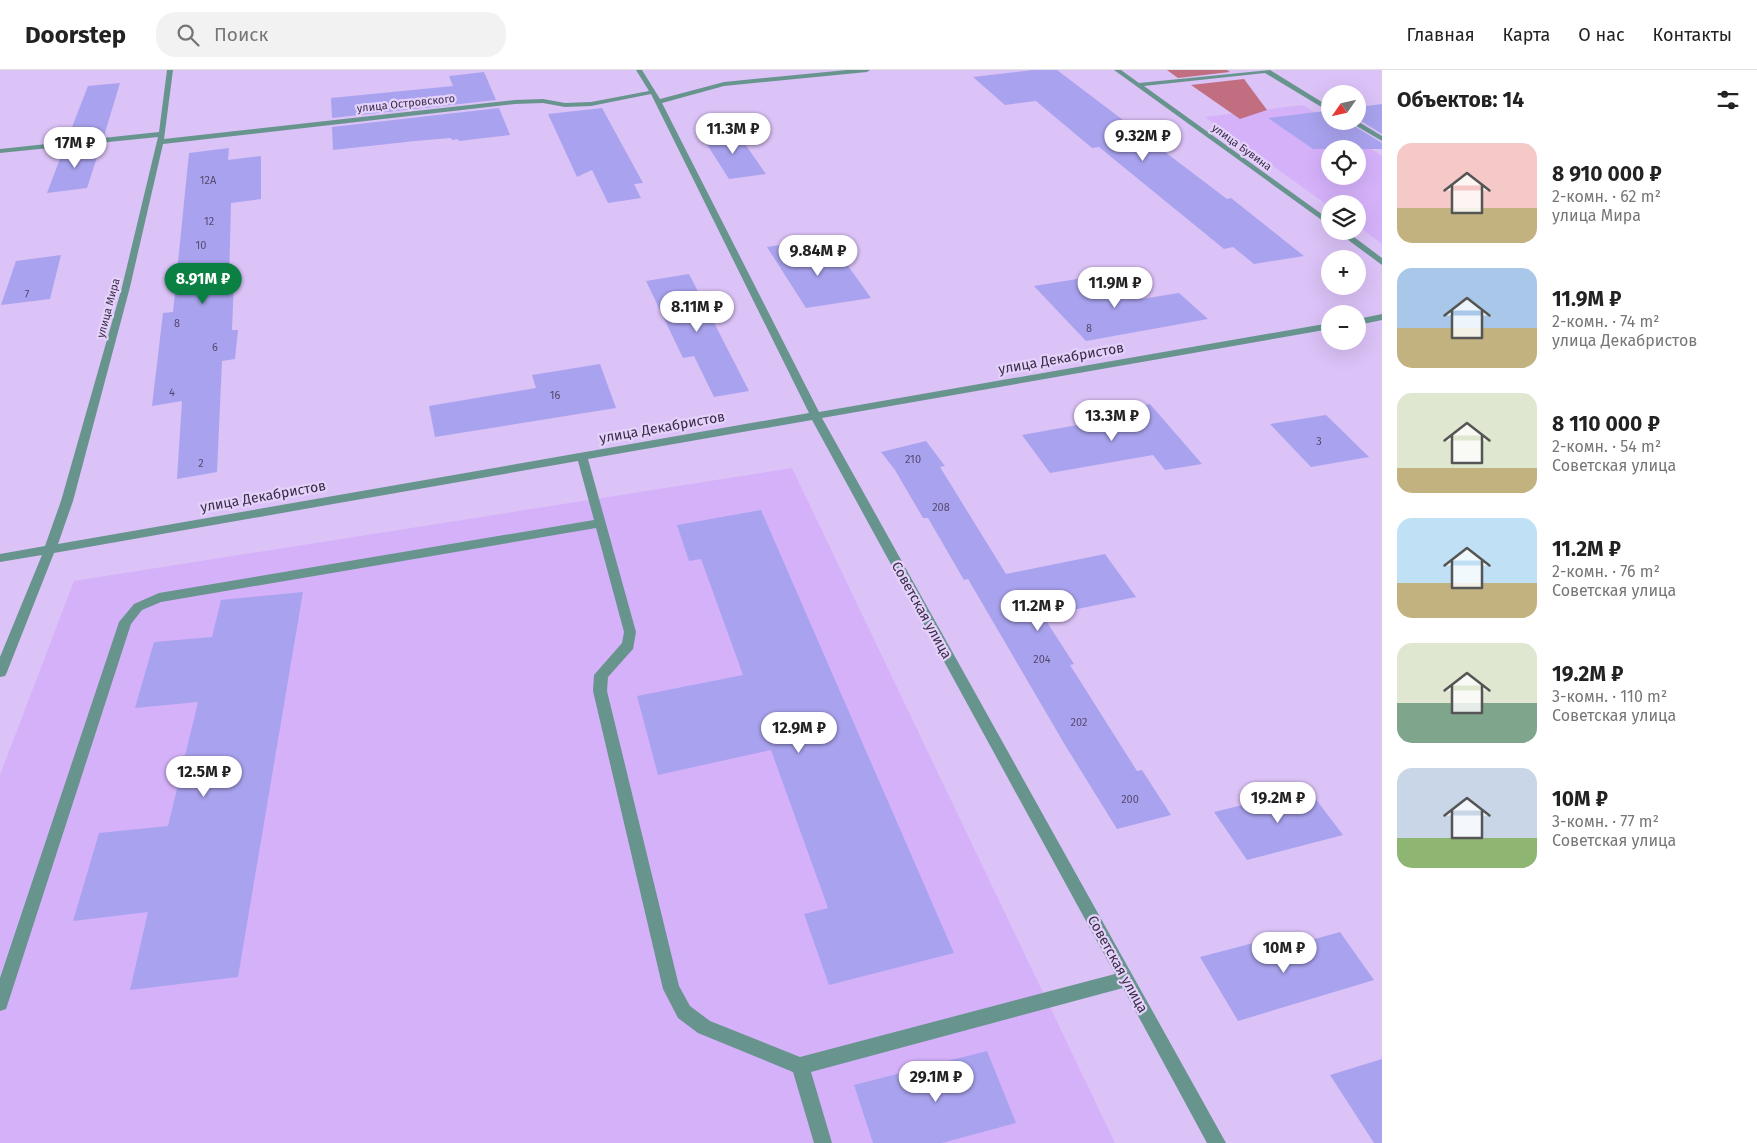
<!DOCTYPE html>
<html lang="ru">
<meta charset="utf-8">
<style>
:root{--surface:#fff;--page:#f2f2f2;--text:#222;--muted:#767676;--line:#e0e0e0;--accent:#0b8043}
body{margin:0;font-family:"Fira Sans",sans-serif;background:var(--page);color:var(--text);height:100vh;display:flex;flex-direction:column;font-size:19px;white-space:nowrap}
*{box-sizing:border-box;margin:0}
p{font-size:16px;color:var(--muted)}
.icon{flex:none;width:28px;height:28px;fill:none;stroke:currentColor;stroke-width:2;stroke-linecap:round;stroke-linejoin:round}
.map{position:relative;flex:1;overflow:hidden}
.drawer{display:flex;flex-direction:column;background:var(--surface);width:375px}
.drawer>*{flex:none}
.needle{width:32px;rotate:236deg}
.fabs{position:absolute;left:1321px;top:15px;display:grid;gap:10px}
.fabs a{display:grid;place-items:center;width:45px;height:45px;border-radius:50%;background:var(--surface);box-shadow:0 5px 20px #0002;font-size:25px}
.price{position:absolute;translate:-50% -42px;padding:0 11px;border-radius:18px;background:#fff;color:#222;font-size:16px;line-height:32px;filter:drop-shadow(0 1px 2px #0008)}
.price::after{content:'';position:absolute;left:50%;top:30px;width:15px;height:11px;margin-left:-8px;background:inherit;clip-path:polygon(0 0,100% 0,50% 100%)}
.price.on{background:var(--accent);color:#fff}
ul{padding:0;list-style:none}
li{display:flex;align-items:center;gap:15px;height:125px;padding:0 15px}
li span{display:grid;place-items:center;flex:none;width:140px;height:100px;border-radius:15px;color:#555}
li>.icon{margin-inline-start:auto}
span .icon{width:60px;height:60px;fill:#fffc;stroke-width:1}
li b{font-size:21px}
h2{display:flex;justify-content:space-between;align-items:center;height:60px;padding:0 15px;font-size:21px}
header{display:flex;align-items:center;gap:30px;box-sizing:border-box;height:70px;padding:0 25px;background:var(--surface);border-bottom:1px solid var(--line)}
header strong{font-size:24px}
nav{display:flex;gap:28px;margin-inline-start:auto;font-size:18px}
.search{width:350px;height:45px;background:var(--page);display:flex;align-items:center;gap:12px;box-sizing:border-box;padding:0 18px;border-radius:20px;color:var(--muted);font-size:19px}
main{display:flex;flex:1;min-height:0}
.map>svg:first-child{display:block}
.built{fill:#d5b1fa;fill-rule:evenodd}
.forest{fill:#c16e80}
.building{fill:#a9a3ef}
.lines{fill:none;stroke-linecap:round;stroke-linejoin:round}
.minor{fill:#68948e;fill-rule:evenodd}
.labels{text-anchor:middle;stroke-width:4.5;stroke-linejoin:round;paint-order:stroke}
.far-street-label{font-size:11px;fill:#3a2d47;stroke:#e5d2fb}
.number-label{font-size:11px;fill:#564a71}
.street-label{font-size:14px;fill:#3a2d47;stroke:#e5d2fb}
</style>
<header>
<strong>Doorstep</strong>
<div class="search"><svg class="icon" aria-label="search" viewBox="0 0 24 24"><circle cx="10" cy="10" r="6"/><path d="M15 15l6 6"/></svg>Поиск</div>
<nav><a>Главная</a><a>Карта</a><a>О нас</a><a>Контакты</a></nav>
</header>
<main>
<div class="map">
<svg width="1382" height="1073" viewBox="0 0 1382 1073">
<rect width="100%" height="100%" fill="#dbc2f7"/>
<g class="built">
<path d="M1303 35 1382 86V174L1358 156V134H1330V137L1205 47ZM1330 79H1358V106H1330Z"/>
<path d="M792 398 1115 1073H0V705L74 511Z"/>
</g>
<g class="forest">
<path d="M1167 0H1227L1230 2 1178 8Z"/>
<path d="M1244 9 1267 40 1240 49 1191 15Z"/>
</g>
<g class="building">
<path d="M1033 0H1057L1227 129 1231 128 1304 186 1254 194 1233 177 1224 179 1099 77 1092 78 1036 31 1005 35 973 7Z"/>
<path d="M484 2 496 30 332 48 331 28 453 16 449 6Z"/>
<path d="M120 13 104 66 67 70 88 16Z"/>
<path d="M1382 34V64L1358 49V37Z"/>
<path d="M499 38 510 65 459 71 458 69 452 70 451 68 415 71 333 80 332 57Z"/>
<path d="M602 38 643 113 634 114 641 128 608 133 592 100 577 107 548 44Z"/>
<path d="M1325 41 1330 44V51H1346L1382 73V79H1313L1268 48Z"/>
<path d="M736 61 766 104 729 109 701 65Z"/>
<path d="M101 75 87 118 47 123 64 78Z"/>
<path d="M229 78 228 90 261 86V129L231 133 229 211 234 210 232 260H238L235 289 222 291 217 402 177 409 182 331 152 336 163 243 173 242 189 83Z"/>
<path d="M799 172 811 191 841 186 871 228 806 238 767 177Z"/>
<path d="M61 185 50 229 1 235 16 191Z"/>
<path d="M689 204 749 321 714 327 694 286 683 288 646 211Z"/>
<path d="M1095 206 1114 225 1134 221 1142 229 1179 223 1208 249 1086 271 1034 216Z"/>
<path d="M600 294 616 338 435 367 429 336 536 318 532 305Z"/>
<path d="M1150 334 1202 394 1165 400 1153 385 1050 403 1022 365 1122 347 1115 339Z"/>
<path d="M1326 345 1369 387 1311 397 1270 354Z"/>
<path d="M926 371 945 396 940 397 1006 504 1105 484 1136 527 1043 546 1074 594 1070 595 1137 701 1142 700 1171 745 1117 759 1065 675 968 509 964 510 928 448H923L895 400 881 382Z"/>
<path d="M761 440 954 883 829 915 804 844 828 838 771 680 658 705 637 626 743 605 701 489 689 491 677 455Z"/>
<path d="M303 522 238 907 130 920 148 842 73 851 99 763 168 756 198 632 135 638 154 572 212 567 221 530Z"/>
<path d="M1308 719 1343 765 1247 790 1214 742Z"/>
<path d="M1340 862 1374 910 1238 951 1200 887 1261 871 1268 882Z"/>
<path d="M987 981 1016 1053 942 1073H873L854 1015Z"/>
<path d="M1382 989V1073H1374L1330 1005Z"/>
</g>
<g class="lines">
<g class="minor">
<path d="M167 0H173L164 69 515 30 543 29 565 33 591 32 649 21 636 0H642L660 29 724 12 847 0H870L867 2 724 16 662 33 819 342 1330 253V259L822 348 1226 1073H1207L1123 918 811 1002 832 1073H814L793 1002 698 963 678 948 663 919 593 621 594 605 622 573 624 562 596 458 161 532 142 540 131 554 8 933 6 939 0 941V908L119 552 134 534 159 523 594 450 578 391 54 483 7 602 5 606 0 607V587L42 485 0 492V484L45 476 61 431 122 217 158 67 0 83V79L159 62ZM651 24 809 343 58 474 73 431 130 217 163 74 515 34 543 33 565 37 591 36ZM812 350 1115 904 800 987 710 951 690 936 679 916 607 621 608 607 633 579 636 562 588 389Z"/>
<path d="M1114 0H1121L1139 13 1270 0 1330 37V42L1328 41 1265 3 1144 16 1330 150V156Z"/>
<path d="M1348 51H1357L1382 66V71Z"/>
<path d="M1336 161H1346L1382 188V195Z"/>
<path d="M1382 244V250L1358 255V249Z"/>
</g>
</g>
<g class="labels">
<g class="far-street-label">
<text transform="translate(406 33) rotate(-6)" y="4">улица Островского</text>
<text transform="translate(1242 77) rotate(36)" y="4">улица Бувина</text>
<text transform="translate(108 238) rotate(-75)" y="4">улица Мира</text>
</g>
<g class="number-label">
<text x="208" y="114">12А</text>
<text x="209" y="155">12</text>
<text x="201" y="179">10</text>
<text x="27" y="228">7</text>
<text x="177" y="257">8</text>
<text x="1089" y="262">8</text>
<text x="215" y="281">6</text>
<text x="172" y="326">4</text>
<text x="555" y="329">16</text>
<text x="1319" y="375">3</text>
<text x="913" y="393">210</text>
<text x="201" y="397">2</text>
<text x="941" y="441">208</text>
<text x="1042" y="593">204</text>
<text x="1079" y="656">202</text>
<text x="1130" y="733">200</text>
</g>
<g class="street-label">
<text transform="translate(1061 288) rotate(-10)" y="5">улица Декабристов</text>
<text transform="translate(662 357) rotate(-10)" y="5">улица Декабристов</text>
<text transform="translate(263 426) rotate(-10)" y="5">улица Декабристов</text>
<text transform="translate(922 540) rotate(61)" y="5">Советская улица</text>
<text transform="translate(1118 894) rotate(61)" y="5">Советская улица</text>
</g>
</g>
</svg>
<div class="fabs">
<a><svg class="needle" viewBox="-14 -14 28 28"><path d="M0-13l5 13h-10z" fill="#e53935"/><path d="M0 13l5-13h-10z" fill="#767676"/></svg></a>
<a><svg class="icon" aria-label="locate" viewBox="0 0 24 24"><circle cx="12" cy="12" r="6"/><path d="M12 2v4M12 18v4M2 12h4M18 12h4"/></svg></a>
<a><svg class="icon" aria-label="layers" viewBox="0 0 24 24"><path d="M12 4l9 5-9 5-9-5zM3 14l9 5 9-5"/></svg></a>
<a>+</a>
<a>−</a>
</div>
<b class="price" style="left:733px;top:85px">11.3M ₽</b>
<b class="price" style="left:1143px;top:92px">9.32M ₽</b>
<b class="price" style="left:75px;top:99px">17M ₽</b>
<b class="price" style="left:818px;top:207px">9.84M ₽</b>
<b class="price on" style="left:203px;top:235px">8.91M ₽</b>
<b class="price" style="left:1115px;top:239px">11.9M ₽</b>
<b class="price" style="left:697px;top:263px">8.11M ₽</b>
<b class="price" style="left:1112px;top:372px">13.3M ₽</b>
<b class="price" style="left:1038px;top:562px">11.2M ₽</b>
<b class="price" style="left:799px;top:684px">12.9M ₽</b>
<b class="price" style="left:204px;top:728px">12.5M ₽</b>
<b class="price" style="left:1278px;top:754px">19.2M ₽</b>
<b class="price" style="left:1284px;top:904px">10M ₽</b>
<b class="price" style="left:936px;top:1033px">29.1M ₽</b>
</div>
<section class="drawer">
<h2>Объектов: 14<svg class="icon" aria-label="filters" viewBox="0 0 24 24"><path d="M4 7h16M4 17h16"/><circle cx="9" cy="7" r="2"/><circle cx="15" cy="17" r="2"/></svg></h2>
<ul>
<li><span style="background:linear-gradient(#f6c9c9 65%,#c2b280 0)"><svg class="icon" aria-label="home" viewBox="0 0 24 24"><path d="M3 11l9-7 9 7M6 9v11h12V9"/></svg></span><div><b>8 910 000 ₽</b><p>2-комн. · 62 m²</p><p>улица Мира</p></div></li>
<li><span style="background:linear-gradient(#a9c7e8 60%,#c2b280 0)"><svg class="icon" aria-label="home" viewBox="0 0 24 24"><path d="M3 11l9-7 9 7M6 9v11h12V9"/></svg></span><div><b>11.9M ₽</b><p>2-комн. · 74 m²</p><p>улица Декабристов</p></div></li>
<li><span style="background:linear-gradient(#dfe7d0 75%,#c2b280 0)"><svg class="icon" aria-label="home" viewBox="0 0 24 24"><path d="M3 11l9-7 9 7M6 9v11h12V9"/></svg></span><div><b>8 110 000 ₽</b><p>2-комн. · 54 m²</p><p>Советская улица</p></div></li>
<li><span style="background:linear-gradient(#bfe0f5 65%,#c2b280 0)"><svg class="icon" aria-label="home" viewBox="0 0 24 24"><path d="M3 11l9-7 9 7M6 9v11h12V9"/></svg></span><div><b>11.2M ₽</b><p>2-комн. · 76 m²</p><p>Советская улица</p></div></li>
<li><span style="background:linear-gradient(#dfe7d0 60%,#7fa58c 0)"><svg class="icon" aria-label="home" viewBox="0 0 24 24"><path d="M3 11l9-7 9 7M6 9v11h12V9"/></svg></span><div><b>19.2M ₽</b><p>3-комн. · 110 m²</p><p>Советская улица</p></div></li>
<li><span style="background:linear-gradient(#c9d6e8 70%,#8fb573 0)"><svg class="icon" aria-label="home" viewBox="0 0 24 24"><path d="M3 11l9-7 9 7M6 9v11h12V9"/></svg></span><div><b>10M ₽</b><p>3-комн. · 77 m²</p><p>Советская улица</p></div></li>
</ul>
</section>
</main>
